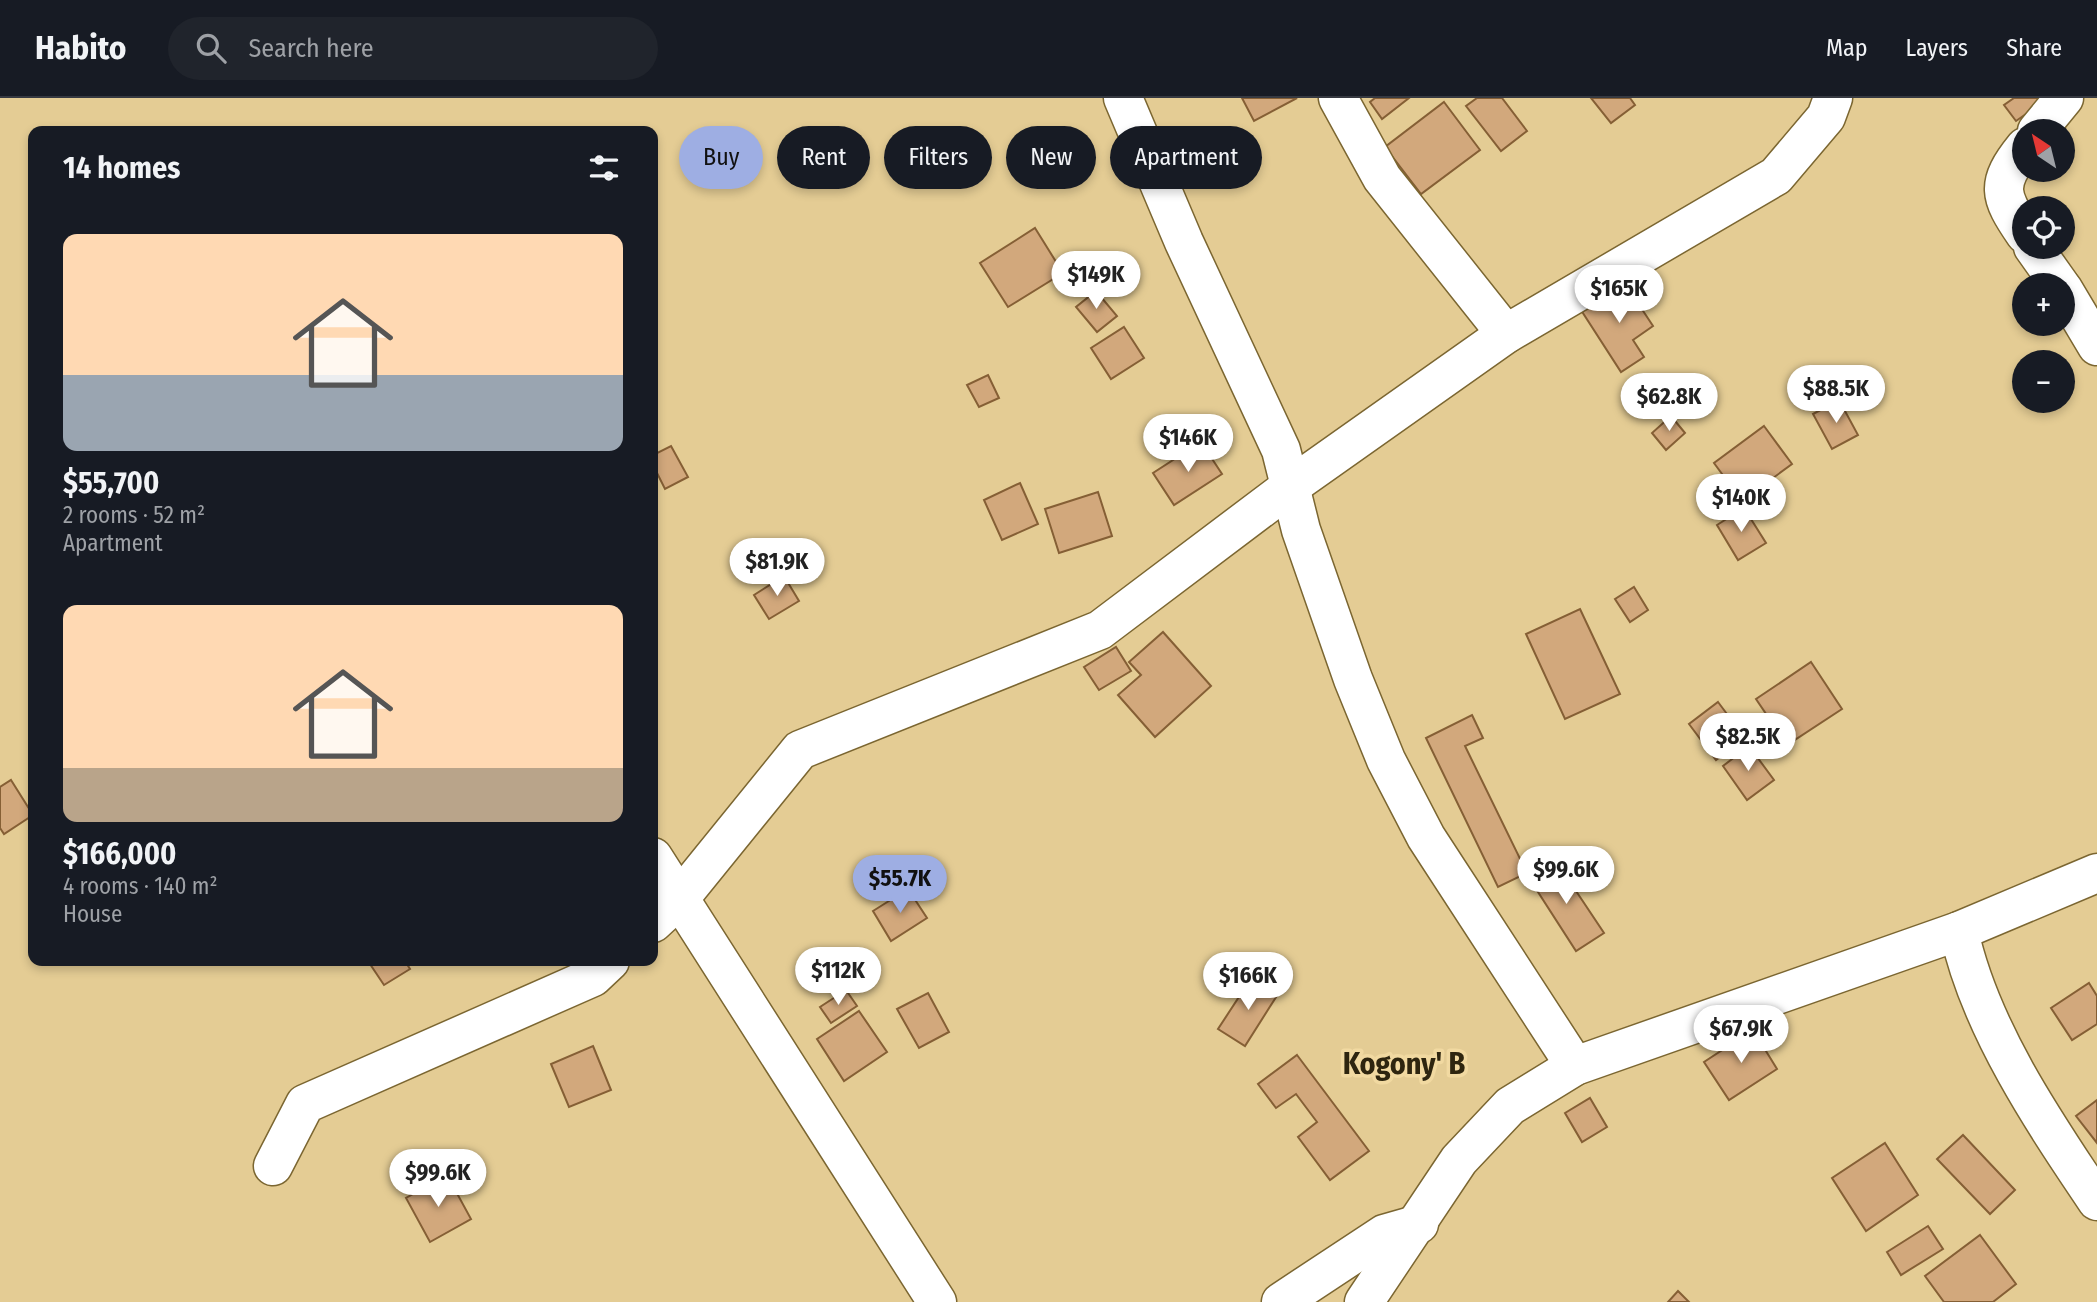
<!DOCTYPE html>
<meta charset="utf-8">
<style>
:root{--surface:#171b24;--page:#20242c;--text:#f1f3f6;--muted:#9ea1a6;--line:#363941;--accent:#9eaee3}
body{margin:0;font-family:"Fira Sans Condensed",sans-serif;background:var(--page);color:var(--text);height:100vh;display:flex;flex-direction:column;font-size:26px;white-space:nowrap}
*{box-sizing:border-box;margin:0}
p{font-size:23px;color:var(--muted)}
.icon{flex:none;width:38px;height:38px;fill:none;stroke:currentColor;stroke-width:2;stroke-linecap:round;stroke-linejoin:round}
.map{position:relative;flex:1;overflow:hidden}
.details{position:absolute;left:28px;top:28px;width:630px;height:840px;display:flex;flex-direction:column;background:var(--surface);border-radius:14px;box-shadow:0 4px 10px #0003}
.details>*{flex:none}
.guide{position:absolute;left:679px;top:28px;width:665px;height:63px;display:flex;gap:14px}
.needle{width:46px;rotate:325deg}
.buttons{position:absolute;left:2012px;top:21px;display:grid;gap:14px}
.buttons a{display:grid;place-items:center;width:63px;height:63px;border-radius:50%;background:var(--surface);box-shadow:0 4px 10px #0003;font-size:35px}
.price{position:absolute;translate:-50% -60px;padding:0 16px;border-radius:24px;background:#fff;color:#222;font-size:23px;line-height:46px;filter:drop-shadow(0 2px 4px #0008)}
.price::after{content:'';position:absolute;left:50%;top:42px;width:21px;height:16px;margin-left:-10px;background:inherit;clip-path:polygon(0 0,100% 0,50% 100%)}
.price.current{background:var(--accent);color:#111}
ul{padding:0;list-style:none}
li{display:grid;align-content:center;gap:14px;height:371px;padding:0 35px}
li span{display:grid;place-items:center;height:217px;border-radius:14px;color:#555}
li>.icon{margin-inline-start:auto}
span .icon{width:126px;height:126px;fill:#fffc;stroke-width:1}
li b{font-size:30px}
h2{display:flex;justify-content:space-between;align-items:center;height:84px;padding:0 35px;font-size:30px}
.tag{padding:0 24px;border-radius:32px;background:var(--surface);box-shadow:0 4px 10px #0003;font-size:24px;line-height:63px}
.tag.current{background:var(--accent);color:#111}
header{display:flex;align-items:center;gap:42px;box-sizing:border-box;height:98px;padding:0 35px;background:var(--surface);border-bottom:2px solid var(--line)}
header strong{font-size:33px}
nav{display:flex;gap:38px;margin-inline-start:auto;font-size:24px}
.search{width:490px;height:63px;background:var(--page);display:flex;align-items:center;gap:18px;box-sizing:border-box;padding:0 24px;border-radius:38px;color:var(--muted);font-size:26px}
.map>svg:first-child{display:block}
.building{fill:#d2a87c;stroke:#855f35;stroke-width:2}
.lines{fill:none;stroke-linecap:round;stroke-linejoin:round}
.minor-casing{stroke:#7b6631;stroke-width:41}
.minor{stroke:#fff;stroke-width:38}
.labels{text-anchor:middle;stroke-width:7;stroke-linejoin:round;paint-order:stroke}
.district-label{font-size:30px;font-weight:bold;fill:#2e250f;stroke:#f1d9a1}
</style>
<header>
<strong>Habito</strong>
<div class="search"><svg class="icon" aria-label="search" viewBox="0 0 24 24"><circle cx="10" cy="10" r="6"/><path d="M15 15l6 6"/></svg>Search here</div>
<nav><a>Map</a><a>Layers</a><a>Share</a></nav>
</header>
<div class="map">
<svg width="2097" height="1204" viewBox="0 0 2097 1204">
<rect width="100%" height="100%" fill="#e4cc94"/>
<g class="building">
<path d="M1242 0H1297L1254 23Z"/>
<path d="M1375 0H1409L1382 21 1370 4Z"/>
<path d="M1477 0H1502L1527 33 1501 53 1466 8Z"/>
<path d="M1591 0H1630L1635 7 1611 25Z"/>
<path d="M2014 0H2049L2016 23 2004 7Z"/>
<path d="M1444 4 1480 52 1421 96 1385 49Z"/>
<path d="M1035 130 1063 175 1008 209 980 165Z"/>
<path d="M1624 184 1653 228 1633 242 1644 259 1621 274 1581 212Z"/>
<path d="M1096 193 1117 218 1097 234 1076 209Z"/>
<path d="M1124 229 1144 260 1111 281 1091 250Z"/>
<path d="M988 277 999 300 979 309 967 287Z"/>
<path d="M1839 302 1858 337 1832 351 1813 316Z"/>
<path d="M1671 318 1685 335 1666 352 1652 335Z"/>
<path d="M1764 328 1792 366 1742 403 1714 365Z"/>
<path d="M1201 344 1222 376 1174 407 1153 375Z"/>
<path d="M671 348 688 379 665 391 653 367V357Z"/>
<path d="M1020 385 1038 426 1002 442 984 402Z"/>
<path d="M1098 394 1112 438 1059 455 1045 411Z"/>
<path d="M1744 410 1766 445 1738 462 1717 427Z"/>
<path d="M784 478 799 503 769 521 754 497Z"/>
<path d="M1634 489 1648 512 1630 524 1615 501Z"/>
<path d="M1580 511 1620 596 1565 621 1526 536Z"/>
<path d="M1163 534 1211 588 1155 639 1118 597 1141 577 1129 564Z"/>
<path d="M1116 549 1131 573 1099 592 1084 569Z"/>
<path d="M1811 564 1842 611 1787 647 1756 601Z"/>
<path d="M1718 604 1745 640 1716 662 1689 626Z"/>
<path d="M1472 617 1483 640 1465 648 1527 775 1498 789 1426 640Z"/>
<path d="M1749 648 1774 682 1747 702 1723 668Z"/>
<path d="M11 682 33 717 4 736 0 730V689Z"/>
<path d="M1556 763 1604 835 1576 853 1529 780Z"/>
<path d="M908 791 927 820 891 843 873 813Z"/>
<path d="M375 863H405L410 871 384 887 370 866Z"/>
<path d="M1252 879 1278 896 1245 948 1218 931Z"/>
<path d="M2089 885 2097 898V926L2072 942 2051 910Z"/>
<path d="M846 892 857 908 831 925 820 909Z"/>
<path d="M928 895 949 934 919 950 897 911Z"/>
<path d="M859 913 887 954 844 983 817 941Z"/>
<path d="M1753 932 1777 971 1729 1002 1704 964Z"/>
<path d="M593 948 611 992 569 1009 551 966Z"/>
<path d="M1297 957 1369 1053 1330 1082 1298 1039 1317 1024 1296 996 1276 1010 1258 986Z"/>
<path d="M1590 1000 1607 1029 1582 1044 1565 1015Z"/>
<path d="M2097 1002V1045L2076 1018Z"/>
<path d="M1963 1037 2015 1092 1990 1116 1937 1061Z"/>
<path d="M1885 1045 1918 1097 1866 1133 1832 1080Z"/>
<path d="M447 1077 471 1121 430 1144 406 1100Z"/>
<path d="M1928 1128 1943 1151 1901 1177 1887 1154Z"/>
<path d="M1980 1137 2016 1186 1993 1204H1944L1925 1178Z"/>
<path d="M1678 1193 1689 1204H1668Z"/>
</g>
<g class="lines">
<g class="minor-casing">
<g id="minor">
<path d="M1123 0 1184 144 1281 352 1301 432 1353 581 1386 662 1426 739 1575 968"/>
<path d="M1338 0 1382 80 1506 236"/>
<path d="M2037 33 2064 0"/>
<path d="M2025 49C1995 86 1999 98 2025 136"/>
<path d="M2033 149 2060 187"/>
<path d="M2063 191 2097 248"/>
<path d="M653 759 937 1204"/>
<path d="M653 825 680 800 800 652 1100 532 1291 388 1506 236 1776 78 1826 19 1833 0"/>
<path d="M1959 833C1979 928 2043 1023 2097 1103"/>
<path d="M273 1068 305 1006 593 879 610 863"/>
<path d="M1281 1204 1384 1136 1419 1126"/>
<path d="M1364 1204 1459 1062 1510 1008 1575 968 1959 833 2097 775"/>
</g>
</g>
<use href="#minor" class="minor"/>
</g>
<g class="labels">
<g class="district-label">
<text x="1404" y="976">Kogony' B</text>
</g>
</g>
</svg>
<div class="buttons">
<a><svg class="needle" viewBox="-14 -14 28 28"><path d="M0-13l5 13h-10z" fill="#e53935"/><path d="M0 13l5-13h-10z" fill="#9ea1a6"/></svg></a>
<a><svg class="icon" aria-label="locate" viewBox="0 0 24 24"><circle cx="12" cy="12" r="6"/><path d="M12 2v4M12 18v4M2 12h4M18 12h4"/></svg></a>
<a>+</a>
<a>−</a>
</div>
<b class="price" style="left:1096px;top:213px">$149K</b>
<b class="price" style="left:1619px;top:227px">$165K</b>
<b class="price" style="left:1836px;top:327px">$88.5K</b>
<b class="price" style="left:1669px;top:335px">$62.8K</b>
<b class="price" style="left:1188px;top:376px">$146K</b>
<b class="price" style="left:1741px;top:436px">$140K</b>
<b class="price" style="left:777px;top:500px">$81.9K</b>
<b class="price" style="left:1748px;top:675px">$82.5K</b>
<b class="price" style="left:1566px;top:808px">$99.6K</b>
<b class="price current" style="left:900px;top:817px">$55.7K</b>
<b class="price" style="left:838px;top:909px">$112K</b>
<b class="price" style="left:1248px;top:914px">$166K</b>
<b class="price" style="left:1741px;top:967px">$67.9K</b>
<b class="price" style="left:438px;top:1111px">$99.6K</b>
<div class="guide">
<a class="tag current">Buy</a>
<a class="tag">Rent</a>
<a class="tag">Filters</a>
<a class="tag">New</a>
<a class="tag">Apartment</a>
</div>
<section class="details">
<h2>14 homes<svg class="icon" aria-label="filters" viewBox="0 0 24 24"><path d="M4 7h16M4 17h16"/><circle cx="9" cy="7" r="2"/><circle cx="15" cy="17" r="2"/></svg></h2>
<ul>
<li><span style="background:linear-gradient(#ffd9b3 65%,#9aa5b1 0)"><svg class="icon" aria-label="home" viewBox="0 0 24 24"><path d="M3 11l9-7 9 7M6 9v11h12V9"/></svg></span><div><b>$55,700</b><p>2 rooms · 52 m²</p><p>Apartment</p></div></li>
<li><span style="background:linear-gradient(#ffd9b3 75%,#b9a48a 0)"><svg class="icon" aria-label="home" viewBox="0 0 24 24"><path d="M3 11l9-7 9 7M6 9v11h12V9"/></svg></span><div><b>$166,000</b><p>4 rooms · 140 m²</p><p>House</p></div></li>
</ul>
</section>
</div>
